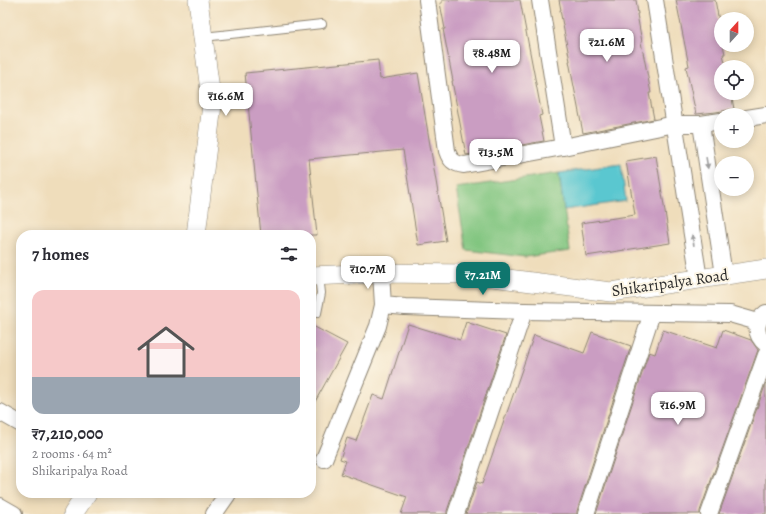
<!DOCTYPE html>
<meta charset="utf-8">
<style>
:root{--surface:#fff;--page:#f2f2f3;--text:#2b2b33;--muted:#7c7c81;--line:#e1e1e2;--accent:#0f766e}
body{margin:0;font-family:Alegreya,serif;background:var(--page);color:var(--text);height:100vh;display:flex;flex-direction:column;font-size:15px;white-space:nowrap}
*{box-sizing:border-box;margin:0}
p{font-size:13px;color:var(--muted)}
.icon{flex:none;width:22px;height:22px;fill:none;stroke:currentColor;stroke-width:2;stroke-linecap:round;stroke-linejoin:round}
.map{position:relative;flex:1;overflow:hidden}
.drawer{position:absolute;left:16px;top:230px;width:300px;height:268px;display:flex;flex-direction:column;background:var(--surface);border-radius:16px;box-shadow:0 2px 10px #0003}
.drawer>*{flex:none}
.needle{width:26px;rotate:21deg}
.tools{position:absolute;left:714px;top:12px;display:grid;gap:8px}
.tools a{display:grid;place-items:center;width:40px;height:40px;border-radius:50%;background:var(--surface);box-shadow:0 2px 10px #0003;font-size:20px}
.price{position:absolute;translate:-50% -34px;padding:0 9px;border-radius:8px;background:#fff;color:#222;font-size:13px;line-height:26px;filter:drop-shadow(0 1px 2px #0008)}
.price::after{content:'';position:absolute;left:50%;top:24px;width:12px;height:9px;margin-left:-6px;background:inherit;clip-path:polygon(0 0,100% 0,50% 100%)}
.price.active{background:var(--accent);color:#fff}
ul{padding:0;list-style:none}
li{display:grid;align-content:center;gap:8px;height:212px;padding:0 16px}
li+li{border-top:1px solid var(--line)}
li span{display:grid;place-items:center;height:124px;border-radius:12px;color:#555}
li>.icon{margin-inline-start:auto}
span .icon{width:72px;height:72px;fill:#fffc;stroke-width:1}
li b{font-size:17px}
h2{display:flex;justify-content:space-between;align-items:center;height:48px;padding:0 16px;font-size:17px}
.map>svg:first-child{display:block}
.green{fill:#80c57f;stroke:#567855}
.water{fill:#5ac7d0;stroke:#42797e}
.building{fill:#ca9dc2}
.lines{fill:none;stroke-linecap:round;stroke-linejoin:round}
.service-casing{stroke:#8d8473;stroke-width:10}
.minor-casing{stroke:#8d8473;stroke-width:18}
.tertiary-casing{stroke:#8d8473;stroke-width:20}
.service{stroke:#fff;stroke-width:8}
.minor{stroke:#fff;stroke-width:16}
.tertiary{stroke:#fff;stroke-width:19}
.oneway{fill:#a0a0a0}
.labels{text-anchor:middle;stroke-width:4;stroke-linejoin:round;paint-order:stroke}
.street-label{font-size:16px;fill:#2b2b2b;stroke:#fcf5e5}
</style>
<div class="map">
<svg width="766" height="514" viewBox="0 0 766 514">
<rect width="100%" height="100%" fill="#fcf5e5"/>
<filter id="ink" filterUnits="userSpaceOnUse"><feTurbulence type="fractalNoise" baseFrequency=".025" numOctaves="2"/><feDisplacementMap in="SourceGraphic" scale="8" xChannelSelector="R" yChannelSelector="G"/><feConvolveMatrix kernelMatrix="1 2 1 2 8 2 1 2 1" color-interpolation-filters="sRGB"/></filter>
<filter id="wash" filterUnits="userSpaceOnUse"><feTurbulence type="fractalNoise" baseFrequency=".012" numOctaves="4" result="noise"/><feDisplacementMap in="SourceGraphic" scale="16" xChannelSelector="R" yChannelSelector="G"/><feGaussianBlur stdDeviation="0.9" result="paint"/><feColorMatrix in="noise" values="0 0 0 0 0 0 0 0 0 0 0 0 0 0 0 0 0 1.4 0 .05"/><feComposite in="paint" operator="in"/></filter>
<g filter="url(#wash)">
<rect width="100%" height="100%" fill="#efddbb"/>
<path class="green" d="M559 173 570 251 525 257 466 250 456 188Z"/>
<path class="water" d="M621 164 626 201 564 210 559 173Z"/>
<g id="blocks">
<g class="building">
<path d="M442 0H520L542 115 539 116 544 141 466 155 452 81H453L443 29H445L440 3H442Z"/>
<path d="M559 0H636L638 14H637L642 42H641L651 93H649L654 119 583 133 569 61H570L560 10H561Z"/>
<path d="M676 0H715L721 32V45H723L725 54H723L726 67H721V93H731L734 109 716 112 696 114 686 67 689 66Z"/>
<path d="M378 60 380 79 418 73 446 241 418 245 403 150 309 159 317 235H261L245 73Z"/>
<path d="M656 156 670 243 586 256 581 223 635 215 626 161Z"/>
<path d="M466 322 506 335 447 511V514H401L407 497 341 474 346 461 340 459 347 438 356 441 373 395 384 399 408 324 460 340Z"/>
<path d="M311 325 347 344 311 409V357L315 349 311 347Z"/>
<path d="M663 330 717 348 723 330 751 340 758 350 700 511V514H596L649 352 655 354Z"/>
<path d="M592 332 631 346 577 511V514H466L477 482 482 484 534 335 584 353Z"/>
<path d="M766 383V514H719Z"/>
</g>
</g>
</g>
<g filter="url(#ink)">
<use href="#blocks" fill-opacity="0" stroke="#8d8473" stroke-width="1"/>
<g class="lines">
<g class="service-casing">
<g id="service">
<path d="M203 37 322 24"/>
<path d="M317 313 321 293 319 276"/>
</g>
</g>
<g class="minor-casing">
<g id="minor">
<path d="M427 0 447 151C450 160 454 164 464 165L563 147 675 124H701L721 121"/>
<path d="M540 0 563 147"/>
<path d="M655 0 699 279"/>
<path d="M747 118 766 115"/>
<path d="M701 124 724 275"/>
<path d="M381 273 383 305"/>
<path d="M766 313C755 321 754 335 766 344"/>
<path d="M0 412 21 424"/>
<path d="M324 459 378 326 383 305 405 307 524 311 730 314 758 322"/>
<path d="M0 506 14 514"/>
<path d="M214 514 228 494"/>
<path d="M456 514 524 311"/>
<path d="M586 514 652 313"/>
<path d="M709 514 766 355"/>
</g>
</g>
<g class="tertiary-casing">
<g id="tertiary">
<path d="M196 235 212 105 198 0"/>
<path d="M311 276 381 273 469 274 611 292 766 269"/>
<path d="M73 514 87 493"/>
</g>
</g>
<use href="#service" class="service"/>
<use href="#minor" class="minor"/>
<use href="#tertiary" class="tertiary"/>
</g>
<defs><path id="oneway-solid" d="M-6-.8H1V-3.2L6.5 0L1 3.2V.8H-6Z"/></defs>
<g class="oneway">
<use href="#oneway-solid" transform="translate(707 163) rotate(81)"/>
<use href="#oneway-solid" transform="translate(693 240) rotate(-99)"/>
</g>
</g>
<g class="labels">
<g class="street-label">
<text transform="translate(670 282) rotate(-8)" y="6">Shikaripalya Road</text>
</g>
</g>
</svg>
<div class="tools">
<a><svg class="needle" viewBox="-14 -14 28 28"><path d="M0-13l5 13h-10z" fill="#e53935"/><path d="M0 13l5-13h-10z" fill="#7c7c81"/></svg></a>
<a><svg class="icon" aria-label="locate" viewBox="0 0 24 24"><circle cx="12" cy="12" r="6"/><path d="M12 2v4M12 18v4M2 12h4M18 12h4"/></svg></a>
<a>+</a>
<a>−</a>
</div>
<b class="price" style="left:607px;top:63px">₹21.6M</b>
<b class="price" style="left:492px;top:74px">₹8.48M</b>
<b class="price" style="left:226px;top:117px">₹16.6M</b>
<b class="price" style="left:496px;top:173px">₹13.5M</b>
<b class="price" style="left:368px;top:290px">₹10.7M</b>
<b class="price active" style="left:483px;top:296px">₹7.21M</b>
<b class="price" style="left:678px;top:426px">₹16.9M</b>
<section class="drawer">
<h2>7 homes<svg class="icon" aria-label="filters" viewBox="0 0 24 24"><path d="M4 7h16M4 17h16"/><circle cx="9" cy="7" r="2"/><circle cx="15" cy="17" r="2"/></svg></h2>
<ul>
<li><span style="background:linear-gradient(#f6c9c9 70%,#9aa5b1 0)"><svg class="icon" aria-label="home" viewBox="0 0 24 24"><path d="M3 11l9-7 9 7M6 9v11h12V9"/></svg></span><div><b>₹7,210,000</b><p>2 rooms · 64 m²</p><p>Shikaripalya Road</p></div></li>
</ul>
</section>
</div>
